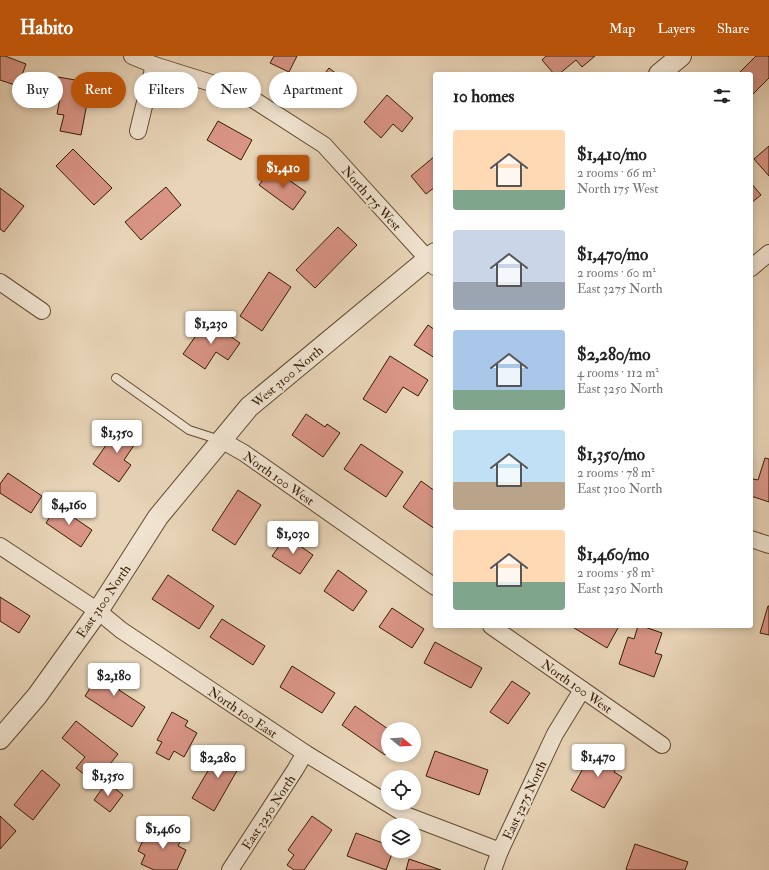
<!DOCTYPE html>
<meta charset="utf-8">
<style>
:root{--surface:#fff;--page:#f2f2f2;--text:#222;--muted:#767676;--accent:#b45309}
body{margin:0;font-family:"IM FELL Double Pica",serif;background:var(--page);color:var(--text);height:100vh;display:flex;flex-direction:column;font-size:15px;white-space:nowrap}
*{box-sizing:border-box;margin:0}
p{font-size:13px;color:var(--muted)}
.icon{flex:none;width:22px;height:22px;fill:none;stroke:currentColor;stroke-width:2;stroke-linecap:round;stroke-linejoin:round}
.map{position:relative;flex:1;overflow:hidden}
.details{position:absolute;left:433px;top:16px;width:320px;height:556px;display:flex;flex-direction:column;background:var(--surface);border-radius:4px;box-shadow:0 2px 6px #0003}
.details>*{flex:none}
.banner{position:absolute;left:12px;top:16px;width:361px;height:36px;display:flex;gap:8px}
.needle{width:26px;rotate:108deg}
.buttons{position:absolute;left:381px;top:666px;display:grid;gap:8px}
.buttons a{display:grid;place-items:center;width:40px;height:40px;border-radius:50%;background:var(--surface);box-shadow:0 2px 6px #0003;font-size:20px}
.price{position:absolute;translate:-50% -34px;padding:0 9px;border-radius:4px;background:#fff;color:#222;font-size:13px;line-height:26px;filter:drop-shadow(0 1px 2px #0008)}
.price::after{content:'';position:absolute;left:50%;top:24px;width:12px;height:9px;margin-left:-6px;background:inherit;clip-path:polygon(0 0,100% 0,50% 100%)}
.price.active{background:var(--accent);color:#fff}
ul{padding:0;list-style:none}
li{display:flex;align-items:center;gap:12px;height:100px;padding:0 20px}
li span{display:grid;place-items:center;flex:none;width:112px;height:80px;border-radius:4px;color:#555}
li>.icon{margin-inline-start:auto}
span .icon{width:48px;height:48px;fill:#fffc;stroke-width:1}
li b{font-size:17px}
h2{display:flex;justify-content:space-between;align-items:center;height:48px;padding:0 20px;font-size:17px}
.chip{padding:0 14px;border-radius:18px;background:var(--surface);box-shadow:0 2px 6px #0003;font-size:14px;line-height:36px}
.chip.active{background:var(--accent);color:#fff}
header{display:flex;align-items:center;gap:24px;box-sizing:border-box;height:56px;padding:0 20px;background:var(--accent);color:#fff}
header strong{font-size:19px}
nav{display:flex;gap:22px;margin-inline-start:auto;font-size:14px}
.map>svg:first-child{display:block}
.building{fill:#d99485;stroke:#351c02}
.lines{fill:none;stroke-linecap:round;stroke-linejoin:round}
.service-casing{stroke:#624a2f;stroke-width:10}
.minor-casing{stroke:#624a2f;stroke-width:18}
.tertiary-casing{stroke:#624a2f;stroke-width:22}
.service{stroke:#f0e3d0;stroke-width:8}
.minor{stroke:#f0e3d0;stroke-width:16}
.tertiary{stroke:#f0e3d0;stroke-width:20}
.labels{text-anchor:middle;stroke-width:3.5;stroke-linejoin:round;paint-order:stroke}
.street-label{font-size:13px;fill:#351c02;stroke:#f0e3d0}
</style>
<header>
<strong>Habito</strong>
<nav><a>Map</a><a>Layers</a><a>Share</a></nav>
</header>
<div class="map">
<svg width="769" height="814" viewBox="0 0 769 814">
<rect width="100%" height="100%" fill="#e8d4b7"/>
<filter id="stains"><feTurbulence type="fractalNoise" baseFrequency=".005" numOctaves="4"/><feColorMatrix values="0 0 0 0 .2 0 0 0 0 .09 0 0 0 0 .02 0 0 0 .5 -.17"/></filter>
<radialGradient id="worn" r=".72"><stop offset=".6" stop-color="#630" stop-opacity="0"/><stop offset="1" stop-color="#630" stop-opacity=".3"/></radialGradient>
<g class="building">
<path d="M0 0H5L26 8 18 30 0 24Z"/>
<path d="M274 0H297L289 16 270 7Z"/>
<path d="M546 0H595L582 11 576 4 559 18H554L542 4Z"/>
<path d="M756 0H768L769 1V22L752 39 751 38V18H738Z"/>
<path d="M329 12 356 33 342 51 315 30Z"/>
<path d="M58 21 81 25 78 40 88 42 81 79 60 75 64 59 57 58 60 42 54 41Z"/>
<path d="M387 39 413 62 402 76 393 68 381 82 364 66Z"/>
<path d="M218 65 252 84 241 104 207 84Z"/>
<path d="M769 90V120L754 103Z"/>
<path d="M73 93 112 132 94 149 56 110Z"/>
<path d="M435 100V131L426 138 411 120Z"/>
<path d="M272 112 306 136 293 154 259 129Z"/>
<path d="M751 127 761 139 751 147Z"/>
<path d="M166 131 181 149 141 184 125 166Z"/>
<path d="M0 132 24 150 4 176 0 173Z"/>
<path d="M338 171 357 189 315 232 296 214Z"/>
<path d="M269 216 291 231 262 275 240 260Z"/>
<path d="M207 264 240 287 228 304 216 296 205 313 183 298Z"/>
<path d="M428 269 435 274V302L414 289Z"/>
<path d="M390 300 428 324 418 340 403 331 386 357 363 343Z"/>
<path d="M306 358 325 371 327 368 340 377 323 401 292 379Z"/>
<path d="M120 369 139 382 124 404 131 409 119 426 93 408Z"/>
<path d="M361 388 403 416 386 441 344 413Z"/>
<path d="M765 402 769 403V446L751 440V428L753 423 758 424Z"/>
<path d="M8 417 42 440 31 457 0 437V428Z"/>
<path d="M421 425 435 435V473L403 451Z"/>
<path d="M238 434 261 449 235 489 212 474Z"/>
<path d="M57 450 92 474 81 491 46 467Z"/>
<path d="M286 480 313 499 300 518 272 500Z"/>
<path d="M338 514 367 535 353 555 324 535Z"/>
<path d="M168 519 214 550 199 573 152 543Z"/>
<path d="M0 541 30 560 19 577 0 565Z"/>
<path d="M768 550H769V579L760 577Z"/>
<path d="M392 552 424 573 412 592 379 571Z"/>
<path d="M222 563 265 590 253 609 210 581Z"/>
<path d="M571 570H619L607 592Z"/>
<path d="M638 570H642L662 577 655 597 662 599 654 621 619 608 628 581 634 583Z"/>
<path d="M435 586 482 612 471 632 424 607Z"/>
<path d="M104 610 125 623 119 634 145 651 132 671 85 640Z"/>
<path d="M292 610 335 637 322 657 280 631Z"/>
<path d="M512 625 530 637 508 668 490 656Z"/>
<path d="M355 650 388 673V696L385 699 342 669Z"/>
<path d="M172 656 188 665 185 670 197 677 184 701 174 695 169 704 156 697 162 686 157 684Z"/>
<path d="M76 665 118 698 95 727 76 712 85 701 62 682Z"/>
<path d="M222 691 243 704 214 755 192 742Z"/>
<path d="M595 691 620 706 614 716 622 721 604 752 571 734Z"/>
<path d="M435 695 488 714 479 739 426 720Z"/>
<path d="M42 714 60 729 33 764 14 749Z"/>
<path d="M107 726 123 739 110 756 94 744Z"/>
<path d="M0 760 16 775 0 793Z"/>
<path d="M312 760 332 774 304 814H294L287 809 294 799 288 794Z"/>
<path d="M163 767 184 777 178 790 186 794 177 814H154L141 808 145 799 138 795 145 780 155 784Z"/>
<path d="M356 777 388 789V795H393L386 814 347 800Z"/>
<path d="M635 788 688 806 685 814H628L626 813Z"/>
<path d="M409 803 441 814H406Z"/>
</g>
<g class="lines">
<g class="service-casing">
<path id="service" d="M116 322 189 374 220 384"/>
</g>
<g class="minor-casing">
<g id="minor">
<path d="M132 0 154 9 243 37 324 89 435 211"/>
<path d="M138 75 154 9"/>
<path d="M751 212 769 197"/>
<path d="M0 226 42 255"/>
<path d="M221 384 244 397 435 531"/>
<path d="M751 483 769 489"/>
<path d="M0 490 98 555 121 574 305 697 408 760 500 795"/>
<path d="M491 570 662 689"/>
<path d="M230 814 295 714 305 697"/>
<path d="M493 814 500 795 555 678 582 634"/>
</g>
</g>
<g class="tertiary-casing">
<g id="tertiary">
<path d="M659 18 681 0"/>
<path d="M0 683 37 640 98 555 158 461 249 351 435 197"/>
</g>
</g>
<use href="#service" class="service"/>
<use href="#minor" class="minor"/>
<use href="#tertiary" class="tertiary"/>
</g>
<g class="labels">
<g class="street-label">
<text transform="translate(372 142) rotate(48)" y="5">North 175 West</text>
<text transform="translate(287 320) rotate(-40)" y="5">West 3100 North</text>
<text transform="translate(279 422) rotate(35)" y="5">North 100 West</text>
<text transform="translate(103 545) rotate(-56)" y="5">East 3100 North</text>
<text transform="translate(577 630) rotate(35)" y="5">North 100 West</text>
<text transform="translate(243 656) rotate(34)" y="5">North 100 East</text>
<text transform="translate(524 744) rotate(-65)" y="5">East 3275 North</text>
<text transform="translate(268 756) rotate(-57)" y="5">East 3250 North</text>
</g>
</g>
<rect width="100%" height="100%" filter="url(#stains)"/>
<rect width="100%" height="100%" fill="url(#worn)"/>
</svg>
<div class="buttons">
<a><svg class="needle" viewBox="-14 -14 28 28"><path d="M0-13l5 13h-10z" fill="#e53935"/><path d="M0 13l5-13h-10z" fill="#767676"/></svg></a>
<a><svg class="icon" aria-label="locate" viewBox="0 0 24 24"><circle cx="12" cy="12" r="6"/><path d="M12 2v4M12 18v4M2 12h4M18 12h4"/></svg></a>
<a><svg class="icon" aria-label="layers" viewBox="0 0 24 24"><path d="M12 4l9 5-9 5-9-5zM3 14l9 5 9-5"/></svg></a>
</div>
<b class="price active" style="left:283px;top:133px">$1,410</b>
<b class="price" style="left:211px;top:289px">$1,230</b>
<b class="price" style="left:117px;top:398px">$1,350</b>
<b class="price" style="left:69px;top:470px">$4,160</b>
<b class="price" style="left:293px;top:499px">$1,030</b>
<b class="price" style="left:114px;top:641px">$2,180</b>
<b class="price" style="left:598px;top:722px">$1,470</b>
<b class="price" style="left:218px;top:723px">$2,280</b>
<b class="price" style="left:108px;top:741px">$1,350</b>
<b class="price" style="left:163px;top:794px">$1,460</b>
<div class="banner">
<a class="chip">Buy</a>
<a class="chip active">Rent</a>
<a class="chip">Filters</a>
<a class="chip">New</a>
<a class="chip">Apartment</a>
</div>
<section class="details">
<h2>10 homes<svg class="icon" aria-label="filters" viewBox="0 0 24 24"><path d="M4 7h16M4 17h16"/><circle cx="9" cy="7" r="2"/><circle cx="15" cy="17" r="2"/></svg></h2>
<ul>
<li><span style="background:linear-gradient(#ffd9b3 75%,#7fa58c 0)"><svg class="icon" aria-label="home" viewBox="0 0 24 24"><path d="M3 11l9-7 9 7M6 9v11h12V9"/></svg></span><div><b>$1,410/mo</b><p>2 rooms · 66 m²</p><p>North 175 West</p></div></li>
<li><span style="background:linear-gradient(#c9d6e8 65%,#9aa5b1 0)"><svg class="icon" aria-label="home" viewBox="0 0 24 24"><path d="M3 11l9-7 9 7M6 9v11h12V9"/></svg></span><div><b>$1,470/mo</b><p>2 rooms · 60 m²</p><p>East 3275 North</p></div></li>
<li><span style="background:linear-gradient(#a9c7e8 75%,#7fa58c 0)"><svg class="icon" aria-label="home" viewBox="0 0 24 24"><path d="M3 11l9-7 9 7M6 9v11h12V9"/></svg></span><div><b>$2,280/mo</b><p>4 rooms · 112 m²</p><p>East 3250 North</p></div></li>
<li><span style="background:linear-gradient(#bfe0f5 65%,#b9a48a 0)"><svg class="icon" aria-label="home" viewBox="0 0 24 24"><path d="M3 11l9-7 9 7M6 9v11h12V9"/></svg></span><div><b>$1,350/mo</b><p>2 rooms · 78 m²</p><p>East 3100 North</p></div></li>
<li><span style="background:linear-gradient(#ffd9b3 65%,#7fa58c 0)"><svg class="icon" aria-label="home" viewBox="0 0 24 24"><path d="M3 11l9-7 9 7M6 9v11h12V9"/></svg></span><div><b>$1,460/mo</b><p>2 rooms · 58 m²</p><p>East 3250 North</p></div></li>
</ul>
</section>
</div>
